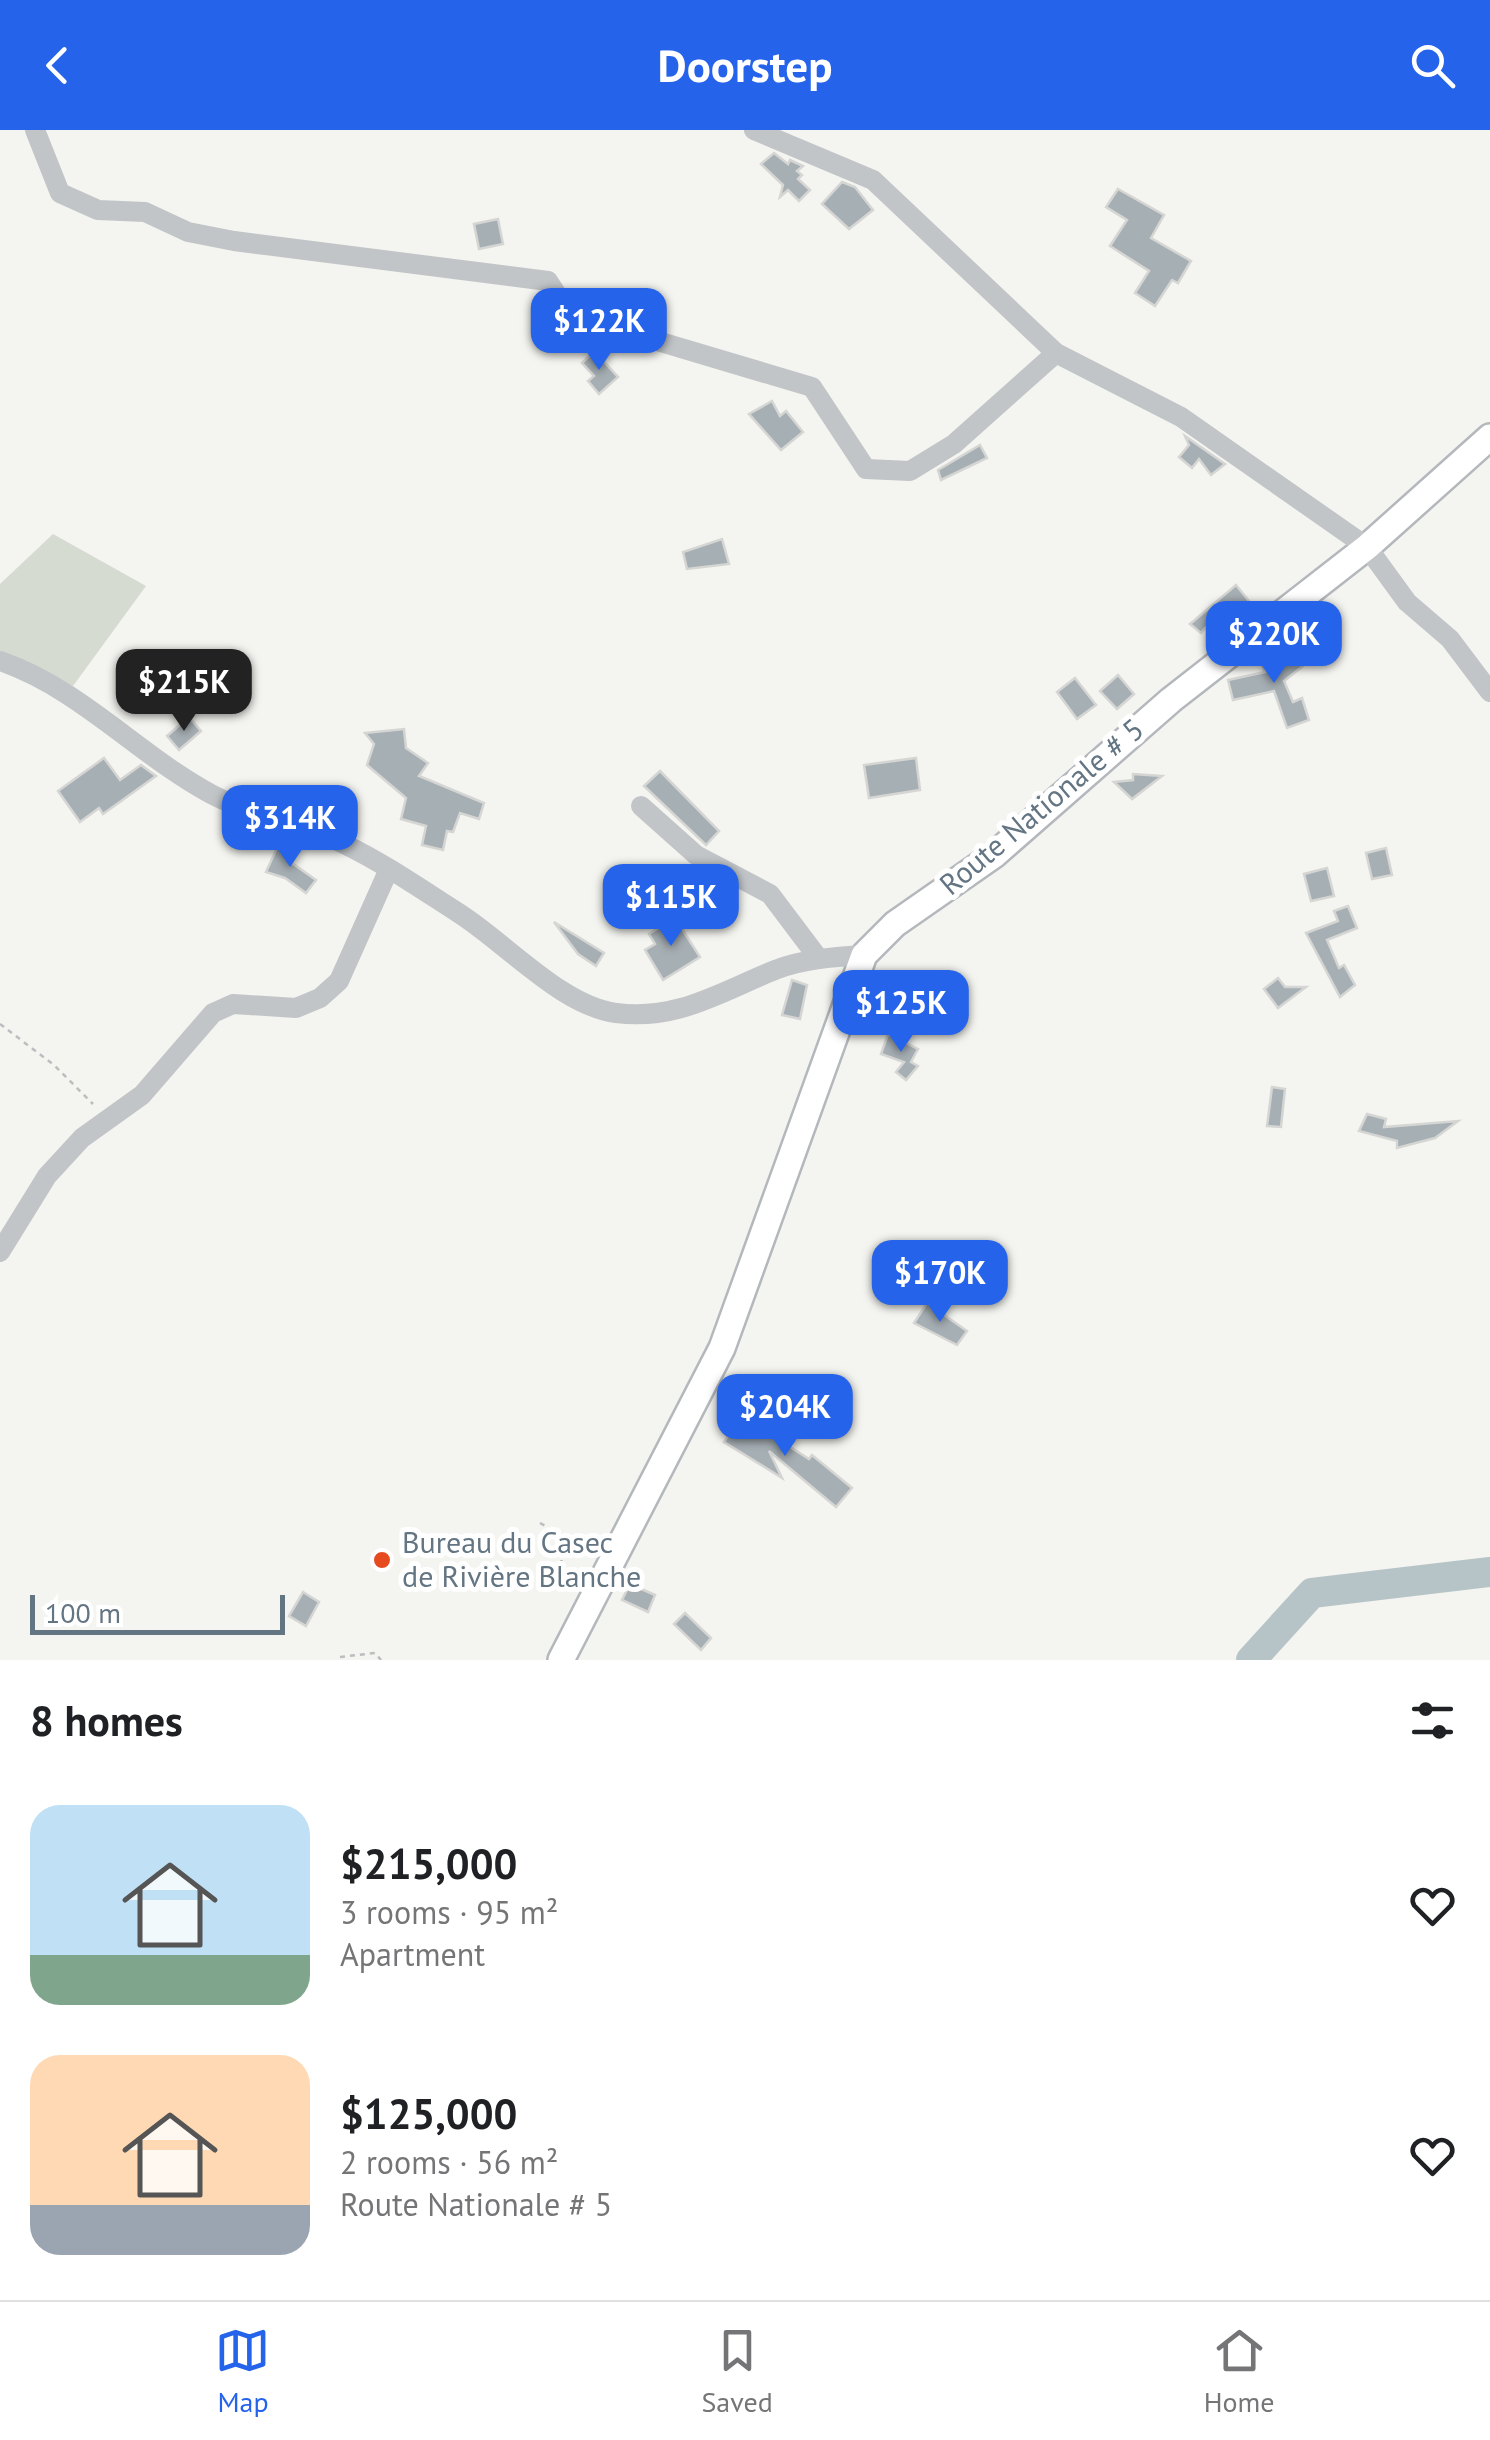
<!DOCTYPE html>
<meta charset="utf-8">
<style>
:root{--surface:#fff;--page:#f2f2f2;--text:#202124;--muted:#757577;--line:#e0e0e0;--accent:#2563eb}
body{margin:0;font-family:"PT Sans",sans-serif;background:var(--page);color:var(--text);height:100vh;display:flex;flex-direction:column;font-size:38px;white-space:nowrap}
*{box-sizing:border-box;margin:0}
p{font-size:32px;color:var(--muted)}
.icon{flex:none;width:55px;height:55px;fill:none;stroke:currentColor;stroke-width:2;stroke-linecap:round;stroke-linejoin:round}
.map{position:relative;height:1530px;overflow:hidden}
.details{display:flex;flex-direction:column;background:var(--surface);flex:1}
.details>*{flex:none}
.scale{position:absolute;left:30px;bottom:25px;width:255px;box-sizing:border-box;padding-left:10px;border:5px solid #637482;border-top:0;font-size:28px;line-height:35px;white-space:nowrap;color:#637482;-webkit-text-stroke:8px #fff;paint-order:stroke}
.price{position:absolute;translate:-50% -85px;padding:0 22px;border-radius:20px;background:var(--accent);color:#fff;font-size:32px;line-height:65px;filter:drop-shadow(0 2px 5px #0008)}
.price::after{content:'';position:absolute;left:50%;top:60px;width:30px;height:22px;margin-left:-15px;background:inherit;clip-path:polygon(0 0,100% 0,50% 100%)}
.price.current{background:#222;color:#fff}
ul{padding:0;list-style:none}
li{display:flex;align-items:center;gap:30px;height:250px;padding:0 30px}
li span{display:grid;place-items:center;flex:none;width:280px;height:200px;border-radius:30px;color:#555}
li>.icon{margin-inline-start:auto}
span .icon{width:120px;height:120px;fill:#fffc;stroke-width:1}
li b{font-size:42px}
h2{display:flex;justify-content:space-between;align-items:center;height:120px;padding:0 30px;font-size:42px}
header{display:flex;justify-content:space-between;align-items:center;height:130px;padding:0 30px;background:var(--accent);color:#fff;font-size:45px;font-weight:600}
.dock{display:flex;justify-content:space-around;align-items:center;height:140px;border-top:2px solid var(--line);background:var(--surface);font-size:28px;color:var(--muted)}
.dock a{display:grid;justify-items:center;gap:5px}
.dock .current{color:var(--accent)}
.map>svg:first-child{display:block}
.green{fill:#d5dbd1}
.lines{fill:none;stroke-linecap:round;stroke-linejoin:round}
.river{stroke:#b6c4c7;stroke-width:30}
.building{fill:#a6afb4;stroke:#d5d5d3;stroke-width:2.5}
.major-casing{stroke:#b4b8bc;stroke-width:30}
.path{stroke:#bbbdbf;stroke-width:2.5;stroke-dasharray:5 5;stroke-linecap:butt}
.minor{stroke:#c1c5c8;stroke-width:20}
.major{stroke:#fff;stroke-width:25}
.poi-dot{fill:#e64b1f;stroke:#fff;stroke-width:4}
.labels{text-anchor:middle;stroke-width:10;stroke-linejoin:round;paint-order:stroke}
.street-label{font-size:30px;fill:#637482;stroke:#fff}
.poi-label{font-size:30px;fill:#637482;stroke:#fff;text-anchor:start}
</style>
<header><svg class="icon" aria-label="back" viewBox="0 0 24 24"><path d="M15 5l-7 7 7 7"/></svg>Doorstep<svg class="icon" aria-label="search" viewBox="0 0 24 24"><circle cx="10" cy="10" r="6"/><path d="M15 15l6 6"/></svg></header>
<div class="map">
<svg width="1490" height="1530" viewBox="0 0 1490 1530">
<rect width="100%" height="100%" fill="#f4f4f0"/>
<path class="green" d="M53 404 146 456 73 556 0 527V454Z"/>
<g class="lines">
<path class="river" d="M1251 1530 1312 1463 1490 1442"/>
</g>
<g class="building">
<path d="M774 23 788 34 790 30 803 36 797 41 802 45 798 49 810 60 799 71 788 60 780 67 783 55 761 34Z"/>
<path d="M842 52 855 57 873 80 849 99 822 74Z"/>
<path d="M1118 59 1164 85 1151 108 1191 131 1178 153 1172 150 1155 176 1135 163 1149 141 1110 116 1127 90 1106 77Z"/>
<path d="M498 89 503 114 479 119 474 94Z"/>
<path d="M594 221 618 247 599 264 588 251 594 246 582 233Z"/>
<path d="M772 271 780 286 786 281 803 302 781 320 749 284Z"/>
<path d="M1185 306 1225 334 1211 345 1199 329 1192 338 1179 327 1189 315Z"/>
<path d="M980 315 987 328 941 350 938 340Z"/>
<path d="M722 409 729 434 687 439 683 422Z"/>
<path d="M1236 455 1253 476 1235 490 1224 476 1201 503 1190 494Z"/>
<path d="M1289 517 1303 536 1284 551 1293 572 1302 568 1309 590 1287 598 1274 561 1233 570 1228 550 1265 542 1262 535Z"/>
<path d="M1118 545 1134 564 1117 579 1100 561Z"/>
<path d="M1075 548 1096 575 1077 589 1057 562Z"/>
<path d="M189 587 201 601 179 620 167 606Z"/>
<path d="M404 599 406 618 428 633 419 646 484 673 479 689 460 683 453 702 447 701 443 720 422 715 426 696 401 689 406 668 367 635 374 614 365 603Z"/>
<path d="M104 628 120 650 141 635 156 646 103 684 99 678 80 692 58 661Z"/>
<path d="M916 628 920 660 869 668 864 635Z"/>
<path d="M660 641 719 701 706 715 644 656Z"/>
<path d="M1133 644 1162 646 1132 669 1114 652 1133 650Z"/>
<path d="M278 716 296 725 292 733 316 750 306 763 285 748 266 742Z"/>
<path d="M1386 718 1392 745 1372 749 1366 723Z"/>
<path d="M1327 738 1334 766 1311 771 1304 744Z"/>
<path d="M1348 776 1357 798 1327 810 1339 838 1344 835 1355 855 1340 867 1306 803 1338 791 1334 781Z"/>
<path d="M675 788 700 827 663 850 645 820 655 814 649 804Z"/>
<path d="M554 792 604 823 596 836 578 824Z"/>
<path d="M1278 848 1285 857H1306L1278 878 1264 859Z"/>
<path d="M792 850 807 855 800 889 782 885Z"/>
<path d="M888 904 918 919 911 932 918 936 906 950 896 942 904 932 881 924Z"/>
<path d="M1272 957 1285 959 1281 997 1267 996Z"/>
<path d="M1367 984 1386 989 1384 997 1458 991 1435 1008 1397 1018V1011L1359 1001Z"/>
<path d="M927 1173 967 1201 957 1215 914 1193Z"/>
<path d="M736 1282 809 1329 812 1325 852 1358 836 1377 769 1321 782 1348 724 1312 736 1294 731 1289Z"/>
<path d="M630 1454 655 1465 648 1482 622 1470Z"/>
<path d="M303 1462 319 1472 306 1496 289 1486Z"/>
<path d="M685 1483 711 1508 701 1520 674 1494Z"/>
</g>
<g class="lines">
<g class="major-casing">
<path id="major" d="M561 1530 722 1218 864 825 895 794 994 725 1171 570 1367 417 1490 307"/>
</g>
<g class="path">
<path d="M0 894 54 935 93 974"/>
<path d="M540 1393 562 1405 561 1455 573 1462"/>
<path d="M340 1527 375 1523 381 1530"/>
</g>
<g class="minor">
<path d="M35 0 60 63 98 80 145 82 188 102 234 111 548 151 570 185 812 257 866 339 910 341 954 314 1056 223"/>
<path d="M754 0 873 50 1056 223 1181 287 1367 417 1407 472 1450 509 1490 562"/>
<path d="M0 531C81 559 137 624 211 664 253 686 303 694 346 715 385 734 421 759 457 782 504 811 561 876 616 883 677 891 720 862 775 840 803 829 834 827 864 825"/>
<path d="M641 676 696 725 770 764 819 829"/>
<path d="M0 1122 47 1046 82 1008 142 965 213 883 233 874 296 878 320 868 339 851 389 739"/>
</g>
<use href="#major" class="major"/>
</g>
<circle class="poi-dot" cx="382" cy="1430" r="10"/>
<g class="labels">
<g class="street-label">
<text transform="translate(1042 677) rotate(-40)" y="10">Route Nationale # 5</text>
</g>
<g class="poi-label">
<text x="402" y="1423">Bureau du Casec<tspan x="402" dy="34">de Rivière Blanche</tspan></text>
</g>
</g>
</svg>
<div class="scale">100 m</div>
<b class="price" style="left:599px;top:243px">$122K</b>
<b class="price" style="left:1274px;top:556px">$220K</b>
<b class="price current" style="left:184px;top:604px">$215K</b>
<b class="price" style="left:290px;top:740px">$314K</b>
<b class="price" style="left:671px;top:819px">$115K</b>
<b class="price" style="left:901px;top:925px">$125K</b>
<b class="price" style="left:940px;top:1195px">$170K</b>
<b class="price" style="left:785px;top:1329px">$204K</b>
</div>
<section class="details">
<h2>8 homes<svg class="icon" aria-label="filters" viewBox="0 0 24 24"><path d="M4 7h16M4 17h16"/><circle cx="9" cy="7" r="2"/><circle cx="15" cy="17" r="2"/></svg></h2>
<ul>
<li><span style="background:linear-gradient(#bfe0f5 75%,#7fa58c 0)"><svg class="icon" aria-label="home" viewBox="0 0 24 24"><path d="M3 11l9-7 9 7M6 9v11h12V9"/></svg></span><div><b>$215,000</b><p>3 rooms · 95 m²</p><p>Apartment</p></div><svg class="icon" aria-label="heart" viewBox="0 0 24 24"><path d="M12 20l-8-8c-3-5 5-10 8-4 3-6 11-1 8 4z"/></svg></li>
<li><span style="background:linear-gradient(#ffd9b3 75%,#9aa5b1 0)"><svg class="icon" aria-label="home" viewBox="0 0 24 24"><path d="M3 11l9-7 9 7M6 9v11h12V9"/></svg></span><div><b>$125,000</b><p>2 rooms · 56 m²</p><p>Route Nationale # 5</p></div><svg class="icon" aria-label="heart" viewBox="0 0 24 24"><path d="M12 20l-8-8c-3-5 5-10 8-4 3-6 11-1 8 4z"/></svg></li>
</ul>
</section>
<nav class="dock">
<a class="current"><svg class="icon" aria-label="map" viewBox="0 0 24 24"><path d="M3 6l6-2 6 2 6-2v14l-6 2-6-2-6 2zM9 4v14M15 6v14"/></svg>Map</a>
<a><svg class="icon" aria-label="saved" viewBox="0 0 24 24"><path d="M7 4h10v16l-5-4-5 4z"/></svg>Saved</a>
<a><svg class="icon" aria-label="home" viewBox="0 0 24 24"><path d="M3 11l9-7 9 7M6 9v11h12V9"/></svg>Home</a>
</nav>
